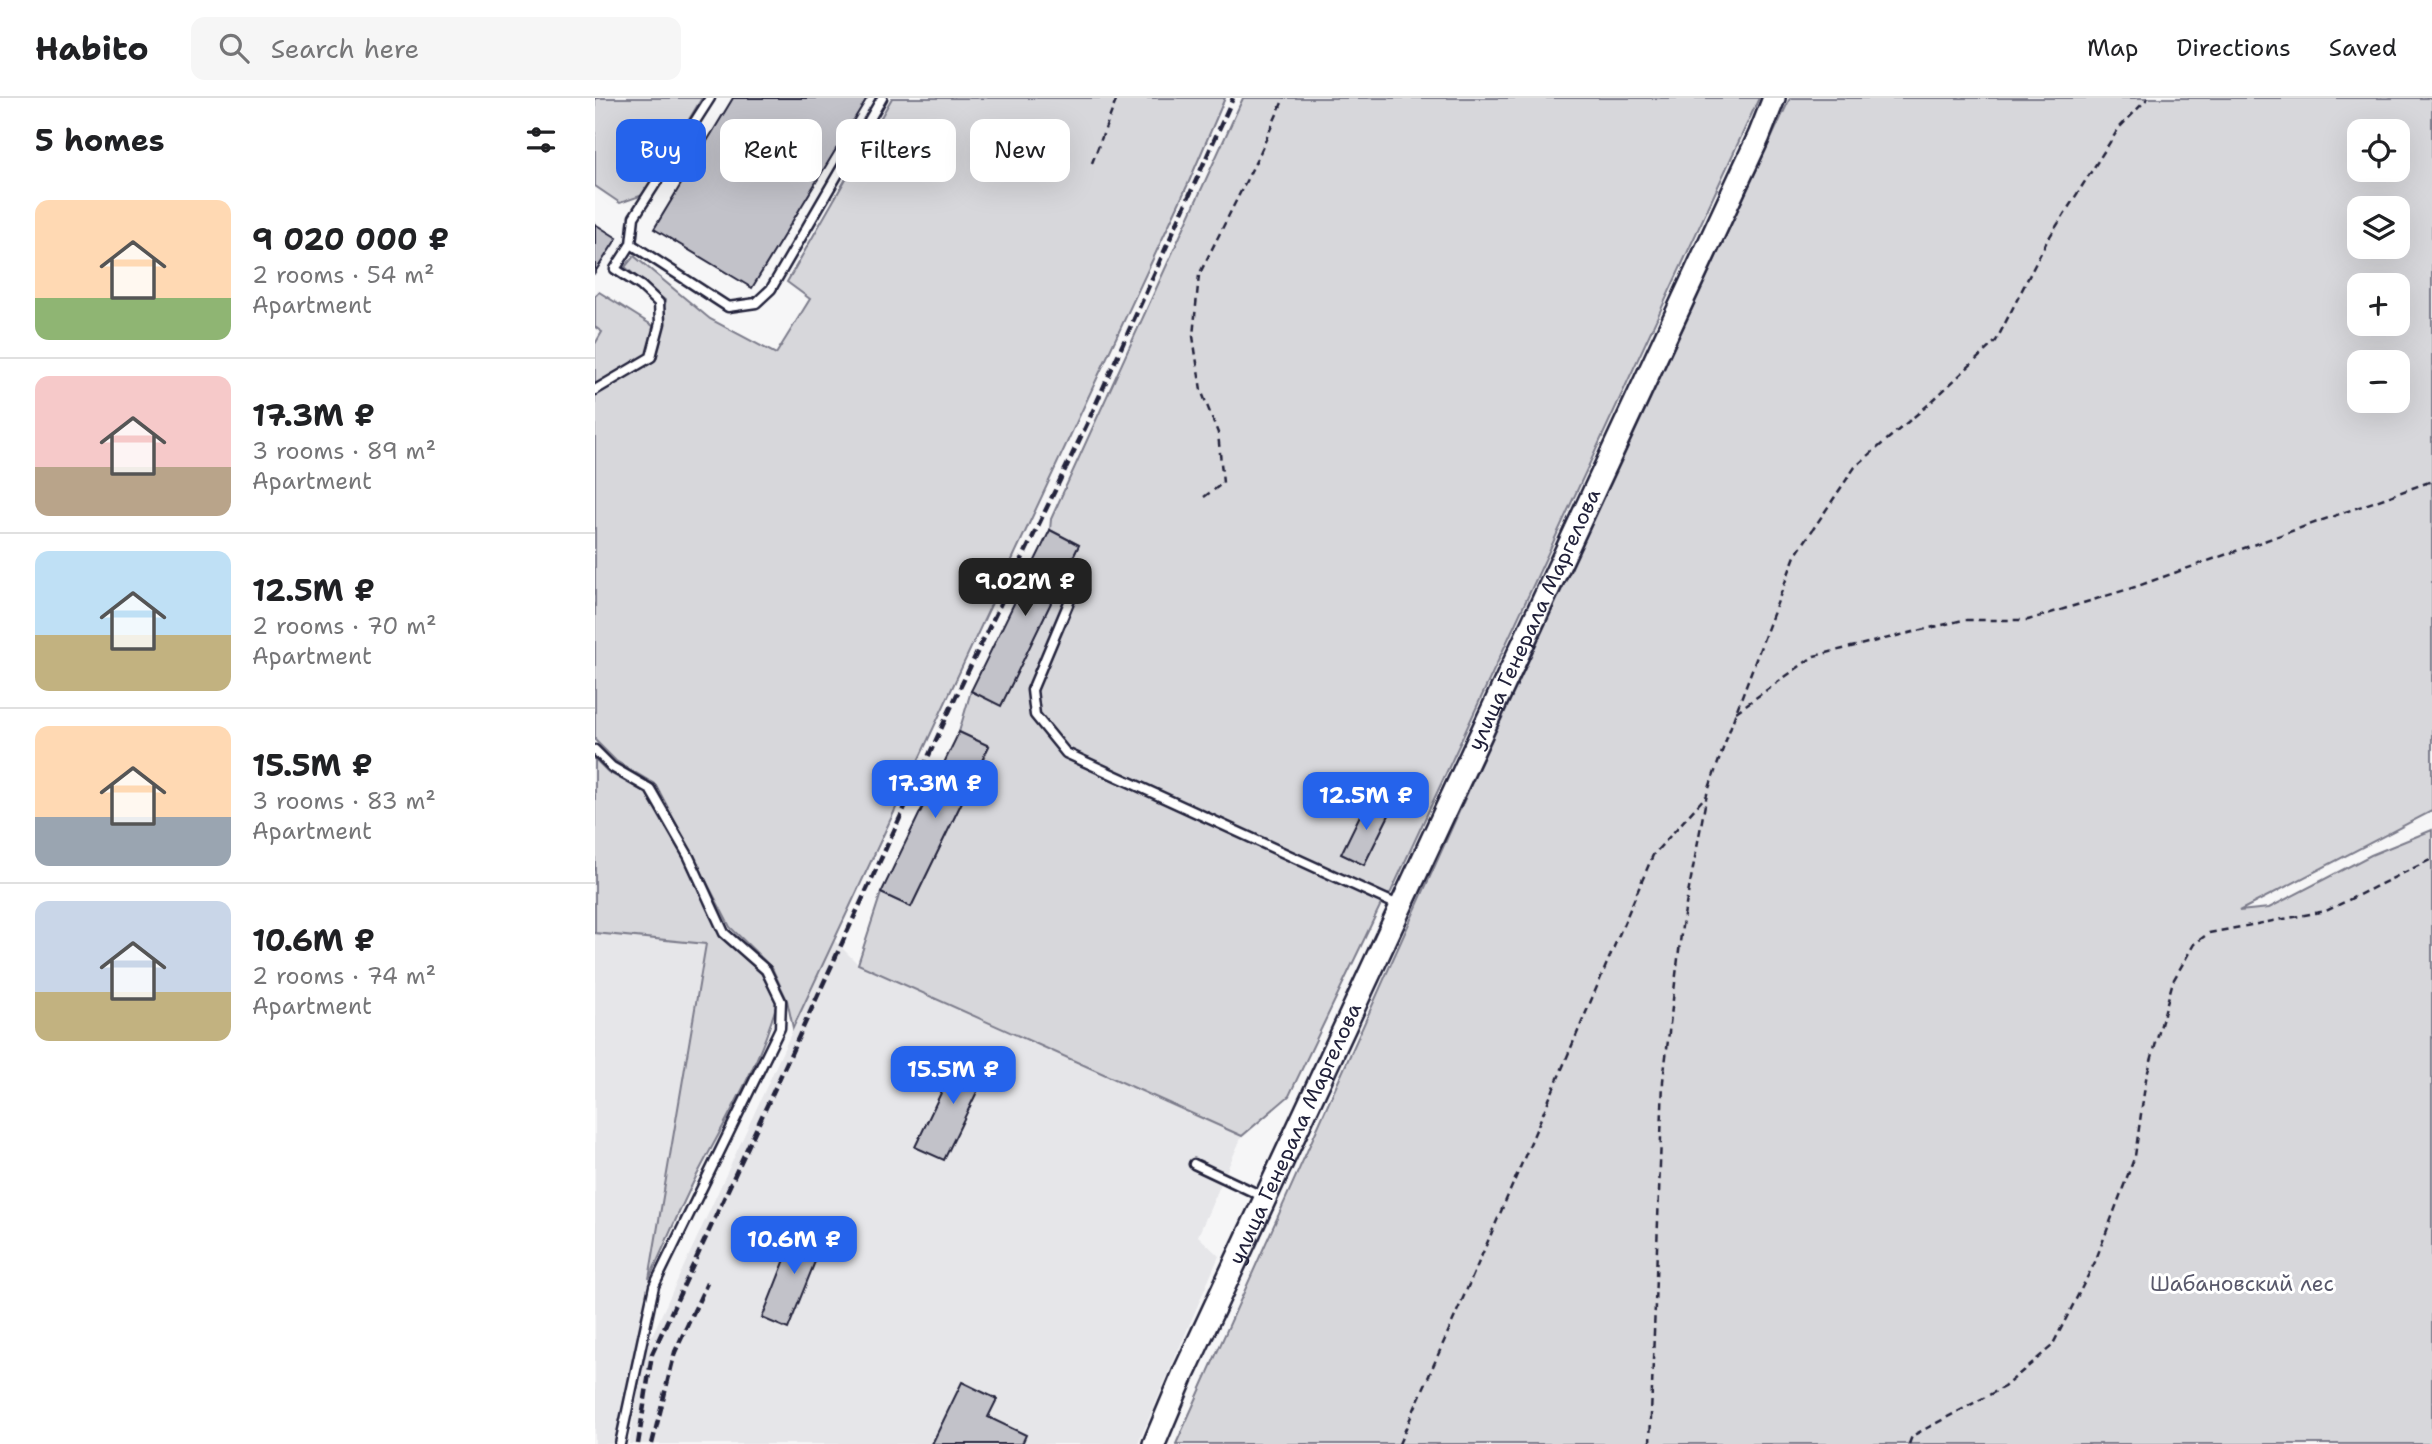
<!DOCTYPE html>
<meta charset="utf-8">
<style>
:root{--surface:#fff;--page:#f6f6f6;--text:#202124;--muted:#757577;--line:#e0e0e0;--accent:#2563eb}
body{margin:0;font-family:"Shantell Sans",sans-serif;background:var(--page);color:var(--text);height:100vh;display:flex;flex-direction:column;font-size:26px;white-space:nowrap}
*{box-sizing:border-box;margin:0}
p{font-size:23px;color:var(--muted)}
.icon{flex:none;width:38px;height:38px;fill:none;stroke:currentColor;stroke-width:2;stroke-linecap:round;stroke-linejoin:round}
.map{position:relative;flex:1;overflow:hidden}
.side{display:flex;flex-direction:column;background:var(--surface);width:595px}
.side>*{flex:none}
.hud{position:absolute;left:21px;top:21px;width:665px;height:63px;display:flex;gap:14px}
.controls{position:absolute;left:1752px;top:21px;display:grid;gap:14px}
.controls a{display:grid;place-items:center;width:63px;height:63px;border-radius:14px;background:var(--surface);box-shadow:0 7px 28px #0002;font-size:35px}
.price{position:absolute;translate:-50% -60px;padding:0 16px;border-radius:14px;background:var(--accent);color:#fff;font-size:23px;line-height:46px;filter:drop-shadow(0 2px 4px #0008)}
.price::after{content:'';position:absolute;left:50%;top:42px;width:21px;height:16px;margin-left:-10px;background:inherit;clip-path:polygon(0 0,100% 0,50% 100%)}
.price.active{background:#222;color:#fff}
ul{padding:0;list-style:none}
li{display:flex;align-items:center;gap:21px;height:175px;padding:0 35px}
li+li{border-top:2px solid var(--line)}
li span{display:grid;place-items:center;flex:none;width:196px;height:140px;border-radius:14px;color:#555}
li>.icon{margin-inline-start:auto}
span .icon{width:84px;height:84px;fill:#fffc;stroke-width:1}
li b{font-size:30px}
h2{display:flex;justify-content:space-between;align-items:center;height:84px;padding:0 35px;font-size:30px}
.chip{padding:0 24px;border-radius:14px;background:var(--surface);box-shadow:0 7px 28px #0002;font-size:24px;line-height:63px}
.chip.active{background:var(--accent);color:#fff}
header{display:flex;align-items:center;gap:42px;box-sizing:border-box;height:98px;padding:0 35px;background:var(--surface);border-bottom:2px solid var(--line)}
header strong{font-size:33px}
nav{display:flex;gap:38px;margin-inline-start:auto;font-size:24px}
.search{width:490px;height:63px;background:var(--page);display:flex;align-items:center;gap:18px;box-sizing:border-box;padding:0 24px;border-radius:14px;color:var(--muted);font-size:26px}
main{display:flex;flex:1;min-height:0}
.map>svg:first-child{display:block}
.built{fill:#e6e6e9}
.green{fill:#d7d7db;stroke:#7c7c8b;stroke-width:2;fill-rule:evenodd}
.building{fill:#c2c2c9;stroke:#22223b;stroke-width:2}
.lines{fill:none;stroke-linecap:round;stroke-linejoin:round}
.lane-casing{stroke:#22223b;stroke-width:13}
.secondary-casing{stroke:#22223b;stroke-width:26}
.path{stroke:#22223b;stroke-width:2.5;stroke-dasharray:7 5;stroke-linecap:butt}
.lane{stroke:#fff;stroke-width:8}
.secondary{stroke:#fff;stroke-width:21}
.rail{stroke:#22223b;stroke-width:4.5;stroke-dasharray:10 5;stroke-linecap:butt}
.labels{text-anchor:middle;stroke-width:6;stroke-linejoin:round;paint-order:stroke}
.street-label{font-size:21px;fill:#22223b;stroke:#fff}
.park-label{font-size:21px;fill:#58586b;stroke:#fff}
</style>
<header>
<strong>Habito</strong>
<div class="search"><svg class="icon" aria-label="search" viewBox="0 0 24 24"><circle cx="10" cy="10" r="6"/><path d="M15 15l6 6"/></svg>Search here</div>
<nav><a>Map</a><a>Directions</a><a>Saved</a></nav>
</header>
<main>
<section class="side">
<h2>5 homes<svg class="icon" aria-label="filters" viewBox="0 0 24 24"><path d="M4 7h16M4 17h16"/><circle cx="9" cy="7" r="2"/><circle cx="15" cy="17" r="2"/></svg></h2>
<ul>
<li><span style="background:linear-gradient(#ffd9b3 70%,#8fb573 0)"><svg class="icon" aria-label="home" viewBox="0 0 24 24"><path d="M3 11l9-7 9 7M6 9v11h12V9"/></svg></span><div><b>9 020 000 ₽</b><p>2 rooms · 54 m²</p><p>Apartment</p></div></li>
<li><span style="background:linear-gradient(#f6c9c9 65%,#b9a48a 0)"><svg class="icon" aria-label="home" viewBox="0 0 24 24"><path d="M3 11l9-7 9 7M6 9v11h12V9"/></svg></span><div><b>17.3M ₽</b><p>3 rooms · 89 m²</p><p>Apartment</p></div></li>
<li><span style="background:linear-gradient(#bfe0f5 60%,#c2b280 0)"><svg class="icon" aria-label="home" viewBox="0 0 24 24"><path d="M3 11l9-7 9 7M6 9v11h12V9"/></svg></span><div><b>12.5M ₽</b><p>2 rooms · 70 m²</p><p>Apartment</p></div></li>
<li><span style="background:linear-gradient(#ffd9b3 65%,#9aa5b1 0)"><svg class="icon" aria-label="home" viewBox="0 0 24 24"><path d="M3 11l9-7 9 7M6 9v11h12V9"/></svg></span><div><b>15.5M ₽</b><p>3 rooms · 83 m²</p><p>Apartment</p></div></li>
<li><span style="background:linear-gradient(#c9d6e8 65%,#c2b280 0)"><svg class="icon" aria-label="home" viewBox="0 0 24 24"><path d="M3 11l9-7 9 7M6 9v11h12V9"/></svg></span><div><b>10.6M ₽</b><p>2 rooms · 74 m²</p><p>Apartment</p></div></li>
</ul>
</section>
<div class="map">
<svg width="1837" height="1346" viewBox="0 0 1837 1346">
<rect width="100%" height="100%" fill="#f6f6f7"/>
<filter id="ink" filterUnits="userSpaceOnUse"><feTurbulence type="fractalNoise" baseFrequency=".0143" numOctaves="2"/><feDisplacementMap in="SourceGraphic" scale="14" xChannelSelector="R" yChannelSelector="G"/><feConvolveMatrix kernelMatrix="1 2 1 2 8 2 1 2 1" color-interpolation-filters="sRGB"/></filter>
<g filter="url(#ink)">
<g class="built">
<path d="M0 835 111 846 54 1181 20 1346H0Z"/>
<path d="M239 842 263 866 647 1038 603 1138 624 1158 543 1346H34L49 1255Z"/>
</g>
<g class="green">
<path d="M0 0H107L48 97 25 105 0 88Z"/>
<path d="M297 0H630L593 86 198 930 192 902 177 870 135 829 61 687 21 663 0 642V246L7 234 0 229V198L4 194 60 229 71 203 30 169 39 158 115 221 181 256 215 201 192 184Z"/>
<path d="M648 0H1164L796 794 786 806 694 998 647 1038 263 866 286 795 316 809 394 648 364 634 376 593 406 607 484 447 455 432 456 421ZM773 702 796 713 769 767 747 756Z"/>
<path d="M1195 0H1837V713L1644 813 1674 810 1776 757 1837 732V1346H581L880 678ZM1764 33H1802V72H1764ZM1764 110H1802V149H1764ZM1764 187H1802V226H1764ZM1764 264H1802V303H1764Z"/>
<path d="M0 661 13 674 53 696 89 760 126 839 166 875 182 905C164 969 131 1021 101 1079 84 1112 70 1147 54 1181L111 846 0 835Z"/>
</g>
<g class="building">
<path d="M138 0H272L157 190 59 131Z"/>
<path d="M0 126 22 140 0 174Z"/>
<path d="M455 432 484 447 406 608 376 593Z"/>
<path d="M364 634 394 648 316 809 286 795Z"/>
<path d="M773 701 796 713 769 767 746 756Z"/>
<path d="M366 953 395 967 349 1062 320 1049Z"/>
<path d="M204 1126 231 1136 193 1231 167 1220Z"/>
<path d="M367 1284 402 1301 393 1319 431 1337 427 1346H337Z"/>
</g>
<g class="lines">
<g class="lane-casing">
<g id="lane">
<path d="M36 146 133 209 161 205 176 191 287 0"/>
<path d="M0 292 56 259 65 225 64 205 46 188 20 171 36 146 39 119 115 0"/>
<path d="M488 471 437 592 440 617 471 655 805 808"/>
<path d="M0 652 17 669 55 691 94 759 129 835 171 872 186 903 185 930 59 1188 25 1346"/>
<path d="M599 1066 669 1099"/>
</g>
</g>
<g class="secondary-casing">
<g id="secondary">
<path id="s1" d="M559 1346 588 1277 1164 38 1179 0"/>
</g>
</g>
<g class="path">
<path d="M497 65 522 0"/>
<path d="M609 399 628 385 623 335 606 292 598 238 604 177 665 55 689 0"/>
<path d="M1141 614 1219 558 1368 522H1433L1540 489 1837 383"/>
<path d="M804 1346 918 1086 1058 757 1111 698"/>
<path d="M1055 1346 1068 983 1087 828 1112 696 1141 614 1200 458 1260 369 1334 306 1401 243 1452 143 1524 30 1553 0"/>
<path d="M1314 1346 1317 1338 1409 1289 1457 1248 1500 1164 1540 1058 1551 981 1578 883 1599 846 1614 835 1731 813 1837 761"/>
</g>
<use href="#lane" class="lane"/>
<use href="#secondary" class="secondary"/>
<g class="rail">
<path d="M43 1346 57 1256 365 590 492 326 638 0"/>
<path d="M57 1346 80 1254 112 1185"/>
</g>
</g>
</g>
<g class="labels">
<g class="street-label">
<text dy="7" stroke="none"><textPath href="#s1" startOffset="908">улица Генерала Маргелова</textPath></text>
<text dy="7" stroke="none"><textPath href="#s1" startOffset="341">улица Генерала Маргелова</textPath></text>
</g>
<g class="park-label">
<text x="1647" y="1193">Шабановский лес</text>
</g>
</g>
</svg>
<div class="controls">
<a><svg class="icon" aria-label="locate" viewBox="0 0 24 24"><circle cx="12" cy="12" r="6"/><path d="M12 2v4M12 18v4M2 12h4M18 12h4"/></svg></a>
<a><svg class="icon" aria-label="layers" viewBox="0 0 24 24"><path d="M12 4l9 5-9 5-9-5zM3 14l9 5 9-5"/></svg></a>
<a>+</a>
<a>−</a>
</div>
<b class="price active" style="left:430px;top:520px">9.02M ₽</b>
<b class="price" style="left:340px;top:722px">17.3M ₽</b>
<b class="price" style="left:771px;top:734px">12.5M ₽</b>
<b class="price" style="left:358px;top:1008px">15.5M ₽</b>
<b class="price" style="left:199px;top:1178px">10.6M ₽</b>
<div class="hud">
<a class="chip active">Buy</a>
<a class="chip">Rent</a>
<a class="chip">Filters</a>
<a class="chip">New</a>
</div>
</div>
</main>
